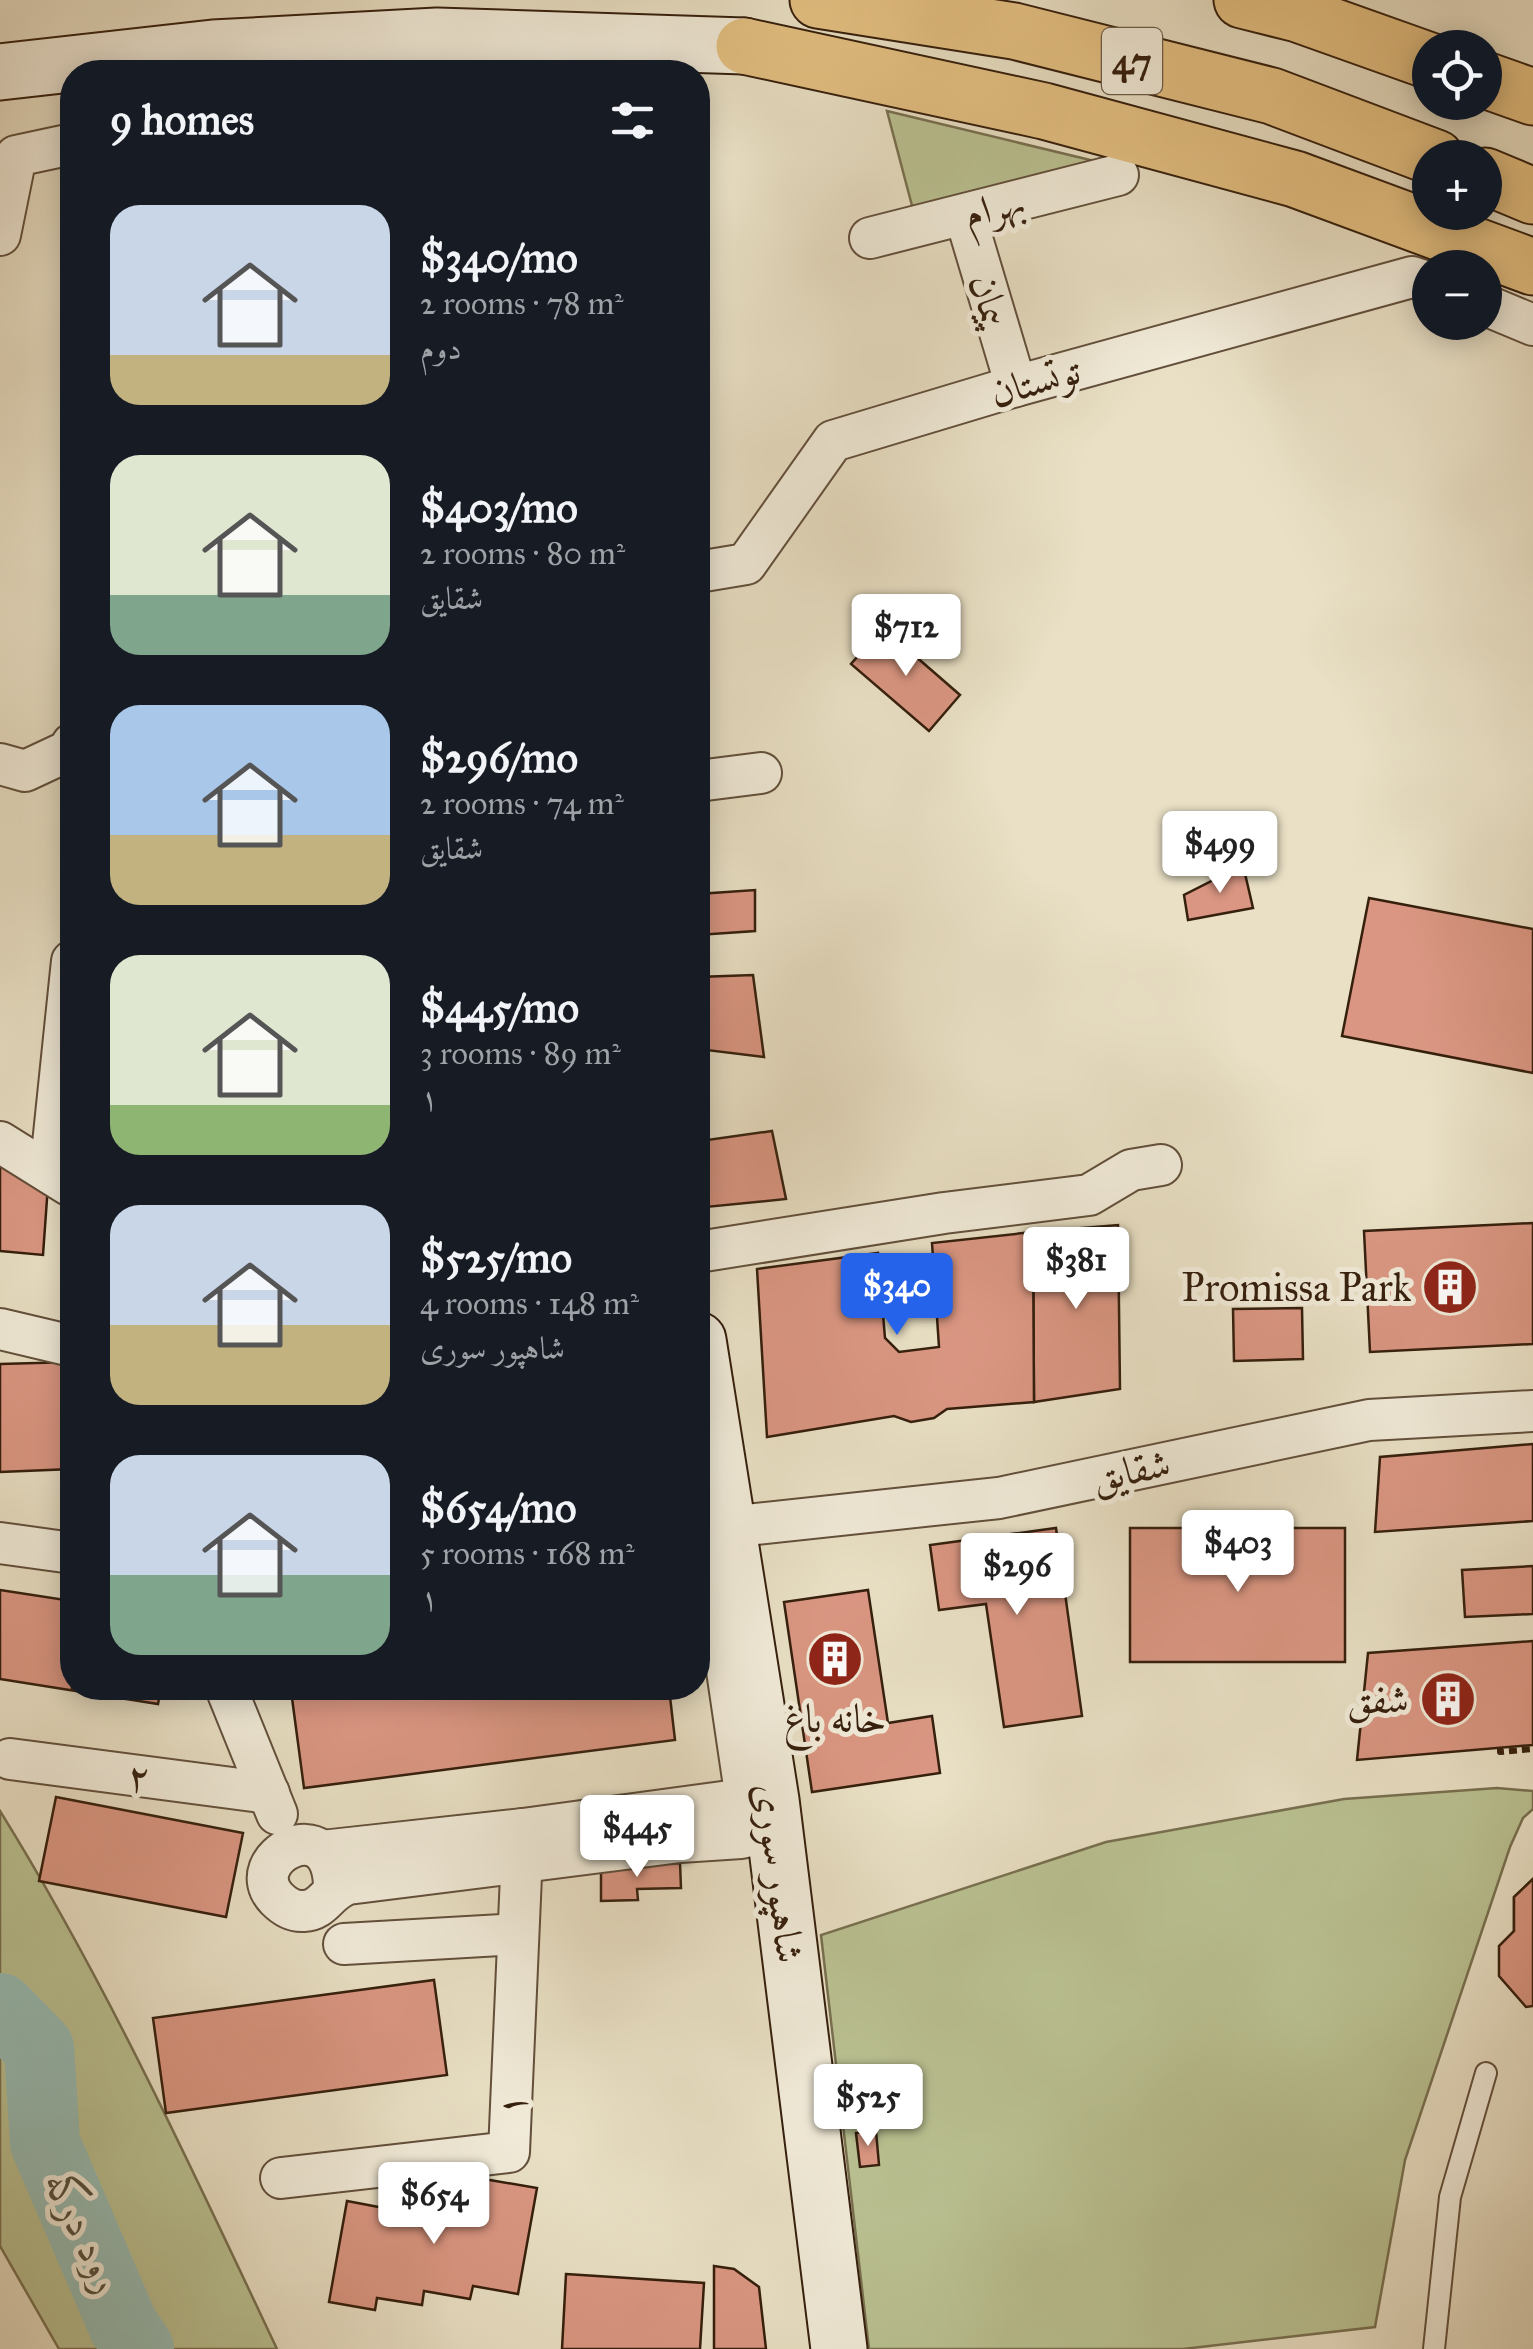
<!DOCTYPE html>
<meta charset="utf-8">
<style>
:root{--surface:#171b24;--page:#20242c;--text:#f1f3f6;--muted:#9ea1a6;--accent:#2563eb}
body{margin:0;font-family:"IM FELL Great Primer",Amiri,serif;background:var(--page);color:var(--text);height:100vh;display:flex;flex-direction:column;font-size:38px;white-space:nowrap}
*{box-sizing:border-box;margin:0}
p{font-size:32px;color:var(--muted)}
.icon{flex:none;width:55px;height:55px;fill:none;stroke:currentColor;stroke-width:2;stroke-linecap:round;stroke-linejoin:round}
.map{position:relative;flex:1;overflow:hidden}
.panel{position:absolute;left:60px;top:60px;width:650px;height:1640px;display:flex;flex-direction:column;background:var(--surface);border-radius:40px;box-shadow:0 5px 25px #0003}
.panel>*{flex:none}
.fabs{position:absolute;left:1412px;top:30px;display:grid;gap:20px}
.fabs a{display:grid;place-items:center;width:90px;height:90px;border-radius:50%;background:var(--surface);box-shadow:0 5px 25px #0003;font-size:50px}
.price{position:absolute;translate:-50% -85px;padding:0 22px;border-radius:10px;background:#fff;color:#222;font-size:32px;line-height:65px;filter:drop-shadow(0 2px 5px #0008)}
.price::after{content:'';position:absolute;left:50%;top:60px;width:30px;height:22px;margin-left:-15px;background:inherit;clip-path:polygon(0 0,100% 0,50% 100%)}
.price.on{background:var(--accent);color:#fff}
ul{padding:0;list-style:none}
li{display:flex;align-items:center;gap:30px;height:250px;padding:0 50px}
li span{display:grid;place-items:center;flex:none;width:280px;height:200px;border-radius:30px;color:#555}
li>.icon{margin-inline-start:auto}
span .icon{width:120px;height:120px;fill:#fffc;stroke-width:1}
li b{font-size:42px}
h2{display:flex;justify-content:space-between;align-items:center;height:120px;padding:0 50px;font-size:42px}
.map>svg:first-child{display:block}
.green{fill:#bac192;stroke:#787050;stroke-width:2.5}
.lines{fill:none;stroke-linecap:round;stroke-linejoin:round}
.river{stroke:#97bdb5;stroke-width:70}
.building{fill:#da9682;stroke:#351f0d;stroke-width:2.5}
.lane-casing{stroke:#624f3b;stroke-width:24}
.street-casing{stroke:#624f3b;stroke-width:44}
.secondary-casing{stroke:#351f0d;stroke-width:59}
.highway-casing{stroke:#351f0d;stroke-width:59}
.path{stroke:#351f0d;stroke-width:6;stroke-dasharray:8 5;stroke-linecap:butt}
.lane{stroke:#f1ebd9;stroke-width:20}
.street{stroke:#f1ebd9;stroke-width:40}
.secondary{stroke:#f1ebd9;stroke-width:55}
.highway{stroke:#e4c082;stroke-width:55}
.labels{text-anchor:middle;stroke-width:10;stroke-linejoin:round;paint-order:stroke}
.shield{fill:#f1ebd9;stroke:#6d5c4a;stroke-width:2.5}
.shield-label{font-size:38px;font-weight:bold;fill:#351f0d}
.street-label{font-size:40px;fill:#351f0d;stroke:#f1ebd9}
.poi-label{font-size:40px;fill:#351f0d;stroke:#f1ebd9;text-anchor:end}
.water-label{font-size:42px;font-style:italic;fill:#524e3f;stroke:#f1ebd9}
</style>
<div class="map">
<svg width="1533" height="2349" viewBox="0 0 1533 2349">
<rect width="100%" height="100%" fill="#e9e0c5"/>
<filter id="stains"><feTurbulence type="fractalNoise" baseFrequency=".002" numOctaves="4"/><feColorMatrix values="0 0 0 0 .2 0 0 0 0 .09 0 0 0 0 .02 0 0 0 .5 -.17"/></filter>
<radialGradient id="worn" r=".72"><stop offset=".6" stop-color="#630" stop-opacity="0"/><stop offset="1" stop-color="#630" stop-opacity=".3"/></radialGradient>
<g class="green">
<path d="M887 111 1111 165 915 217Z"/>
<path d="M1497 1788 1533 1791V1809L1523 1818 1510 1847 1405 2160 1375 2327 1183 2349H869L821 1935 1106 1842 1344 1799Z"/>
<path d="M0 1811C106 1982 191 2167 277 2349H59L0 2246Z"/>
</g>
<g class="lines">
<path class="river" d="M0 2008 39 2048 45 2143 123 2325 139 2349"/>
</g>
<g class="building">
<path d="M883 628 960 695 929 731 851 664Z"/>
<path d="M1243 865 1253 908 1188 920 1184 895Z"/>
<path d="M755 890V931L698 935V894Z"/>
<path d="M1369 898 1533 929V1073L1342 1036Z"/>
<path d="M753 975 764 1057 698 1049V977Z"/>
<path d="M772 1131 786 1199 706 1207 700 1141Z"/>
<path d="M0 1153 50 1157 43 1255 0 1251Z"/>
<path d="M1533 1223V1344L1370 1352 1364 1231Z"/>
<path d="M1118 1225 1120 1389 1034 1402 1033 1232Z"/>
<path d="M1033 1232 1034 1402 947 1409 934 1418 911 1422 894 1416 767 1437 757 1269 878 1253 885 1338 899 1352 939 1347 932 1243Z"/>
<path d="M1302 1308 1303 1359 1234 1361 1233 1309Z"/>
<path d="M72 1362V1469L0 1472V1364Z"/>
<path d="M1533 1444V1521L1375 1532 1380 1457Z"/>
<path d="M1056 1528 1082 1716 1004 1727 986 1604 939 1610 930 1545Z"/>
<rect x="1130" y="1528" width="215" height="134"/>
<path d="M1533 1566V1614L1465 1617 1462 1570Z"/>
<path d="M0 1590 72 1601V1688H161L158 1704 0 1679Z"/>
<path d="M868 1590 888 1723 932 1716 940 1773 812 1792 784 1602Z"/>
<path d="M1533 1641V1745L1357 1760 1368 1653Z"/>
<path d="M371 1688H669L675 1740 304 1788 292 1698Z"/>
<path d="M56 1797 243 1833 226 1917 39 1881Z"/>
<path d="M680 1863 681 1888 637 1889 638 1900 601 1901V1867Z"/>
<path d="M1533 1879V1983L1514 1961V1897Z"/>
<path d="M1533 1879V2006L1526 2007 1499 1976V1946L1514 1931V1897Z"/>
<path d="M434 1980 447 2075 166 2113 153 2018Z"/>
<path d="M876 2131 879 2165 860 2167 856 2133Z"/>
<path d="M484 2179 537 2188 518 2294 473 2286 470 2299 424 2291 422 2305 377 2298 375 2310 329 2302 347 2201 384 2208 387 2196 440 2205 442 2192 481 2199Z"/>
<path d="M714 2266 734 2269 759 2287 766 2349H714Z"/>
<path d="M566 2274 704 2283 700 2349H562Z"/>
</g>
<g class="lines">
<g class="lane-casing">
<g id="lane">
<path d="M717 1547 703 1576 737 1807"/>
<path d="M1434 2349 1450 2197 1486 2073"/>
</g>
</g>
<g class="street-casing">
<g id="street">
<path d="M344 72 405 49"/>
<path d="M965 215 1016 386"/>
<path d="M0 235 16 156 72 144"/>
<path d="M870 238 1118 175"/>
<path d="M1485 305 1533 325"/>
<path d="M698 572 746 564 833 441 1016 386 1412 277 1430 283"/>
<path d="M0 764 25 771 70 750 72 744"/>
<path d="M698 781 761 773"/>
<path d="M0 1142 69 1185"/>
<path d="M50 1173 72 961"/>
<path d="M698 1252 944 1213 1089 1195 1131 1170 1161 1165"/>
<path d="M0 1329 72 1346"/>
<path d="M728 1527 999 1498 1369 1420 1533 1411"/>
<path d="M0 1543 72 1553"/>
<path d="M226 1688 277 1814"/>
<path d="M10 1759 269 1793"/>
<path d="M322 1851 523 1829 737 1800H771"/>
<path d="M334 1888C334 1806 238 1859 277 1899 284 1906 293 1912 304 1911 324 1910 327 1891 348 1884L680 1842 741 1838 774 1831"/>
<path d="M344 1944 518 1934"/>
<path d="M281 2178 509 2152 523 1829"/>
</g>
</g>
<g class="secondary-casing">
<g id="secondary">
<path d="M0 72 213 48 437 36 744 46"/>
<path d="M698 1340 771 1800 839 2349"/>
</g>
</g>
<g class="highway-casing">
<g id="highway">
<path d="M818 0 1014 31 1272 96 1436 158"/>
<path d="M1242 0 1298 14 1430 61"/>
<path d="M744 46 1044 111 1295 179 1533 267"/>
<path d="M1485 80 1533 97"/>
<path d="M1485 176 1533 196"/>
</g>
</g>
<path class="path" d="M1500 1748V1752L1533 1749"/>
<use href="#lane" class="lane"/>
<use href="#street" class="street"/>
<use href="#secondary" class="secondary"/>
<use href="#highway" class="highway"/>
</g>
<defs>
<g id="building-disc" transform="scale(2.875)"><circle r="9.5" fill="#8f2418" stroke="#f1ebd9"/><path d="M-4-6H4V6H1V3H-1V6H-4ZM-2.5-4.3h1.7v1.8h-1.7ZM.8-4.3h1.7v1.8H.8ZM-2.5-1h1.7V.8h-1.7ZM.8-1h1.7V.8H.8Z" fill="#fff"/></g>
</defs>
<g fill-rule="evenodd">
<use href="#building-disc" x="1450" y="1287"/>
<use href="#building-disc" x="835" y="1659"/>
<use href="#building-disc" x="1448" y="1699"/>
</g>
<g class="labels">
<rect class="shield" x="1102" y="28" width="60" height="66" rx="8"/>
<g class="shield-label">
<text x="1132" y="74">47</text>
</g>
<g class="street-label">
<text transform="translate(994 207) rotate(-14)" y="14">بهرام</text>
<text transform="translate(990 300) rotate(73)" y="14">پیمان</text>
<text transform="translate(1035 381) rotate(-16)" y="14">توتستان</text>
<text transform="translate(1131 1470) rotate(-12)" y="14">شقایق</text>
<text transform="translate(139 1776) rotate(7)" y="14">۲</text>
<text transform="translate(780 1873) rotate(83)" y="14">شاهپور سوری</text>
<text transform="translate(511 2105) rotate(-88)" y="14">۱</text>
</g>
<g class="poi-label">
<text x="1411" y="1301">Promissa Park</text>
<text x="1409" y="1713">شفق</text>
<text x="835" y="1732" text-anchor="middle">خانه باغ</text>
</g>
<g class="water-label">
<text transform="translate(85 2232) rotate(65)" y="15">رود درکه</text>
</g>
</g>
<rect width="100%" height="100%" filter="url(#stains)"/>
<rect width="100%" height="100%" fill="url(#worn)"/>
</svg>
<div class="fabs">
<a><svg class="icon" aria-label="locate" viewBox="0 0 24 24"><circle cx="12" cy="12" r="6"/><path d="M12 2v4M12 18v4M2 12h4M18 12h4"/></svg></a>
<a>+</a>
<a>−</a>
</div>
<b class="price" style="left:906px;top:679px">$712</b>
<b class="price" style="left:1220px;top:896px">$499</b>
<b class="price" style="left:1076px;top:1312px">$381</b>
<b class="price on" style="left:897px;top:1338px">$340</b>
<b class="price" style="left:1238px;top:1595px">$403</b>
<b class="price" style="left:1017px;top:1618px">$296</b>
<b class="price" style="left:637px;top:1880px">$445</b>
<b class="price" style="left:868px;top:2149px">$525</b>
<b class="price" style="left:434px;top:2247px">$654</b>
<section class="panel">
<h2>9 homes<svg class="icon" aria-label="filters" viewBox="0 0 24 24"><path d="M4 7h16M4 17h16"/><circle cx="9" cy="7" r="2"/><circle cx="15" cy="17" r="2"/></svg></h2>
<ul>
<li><span style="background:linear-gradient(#c9d6e8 75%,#c2b280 0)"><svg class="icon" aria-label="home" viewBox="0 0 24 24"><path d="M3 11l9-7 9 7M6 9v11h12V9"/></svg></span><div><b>$340/mo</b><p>2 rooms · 78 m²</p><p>دوم</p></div></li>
<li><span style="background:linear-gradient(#dfe7d0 70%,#7fa58c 0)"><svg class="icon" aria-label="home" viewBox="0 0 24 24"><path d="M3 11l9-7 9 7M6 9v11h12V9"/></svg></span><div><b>$403/mo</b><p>2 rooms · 80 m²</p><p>شقایق</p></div></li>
<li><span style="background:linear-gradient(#a9c7e8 65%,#c2b280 0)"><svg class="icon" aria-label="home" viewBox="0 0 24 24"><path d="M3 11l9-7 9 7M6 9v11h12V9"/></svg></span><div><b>$296/mo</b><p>2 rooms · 74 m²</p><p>شقایق</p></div></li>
<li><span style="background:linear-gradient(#dfe7d0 75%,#8fb573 0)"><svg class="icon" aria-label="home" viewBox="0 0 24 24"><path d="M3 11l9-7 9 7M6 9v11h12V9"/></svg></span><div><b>$445/mo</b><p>3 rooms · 89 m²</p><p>۱</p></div></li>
<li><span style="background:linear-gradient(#c9d6e8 60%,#c2b280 0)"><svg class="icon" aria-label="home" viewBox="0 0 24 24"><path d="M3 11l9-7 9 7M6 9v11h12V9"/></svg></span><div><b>$525/mo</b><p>4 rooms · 148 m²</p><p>شاهپور سوری</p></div></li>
<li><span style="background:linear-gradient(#c9d6e8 60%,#7fa58c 0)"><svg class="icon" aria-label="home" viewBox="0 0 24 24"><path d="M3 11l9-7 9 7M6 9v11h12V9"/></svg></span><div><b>$654/mo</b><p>5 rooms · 168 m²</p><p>۱</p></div></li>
</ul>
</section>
</div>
